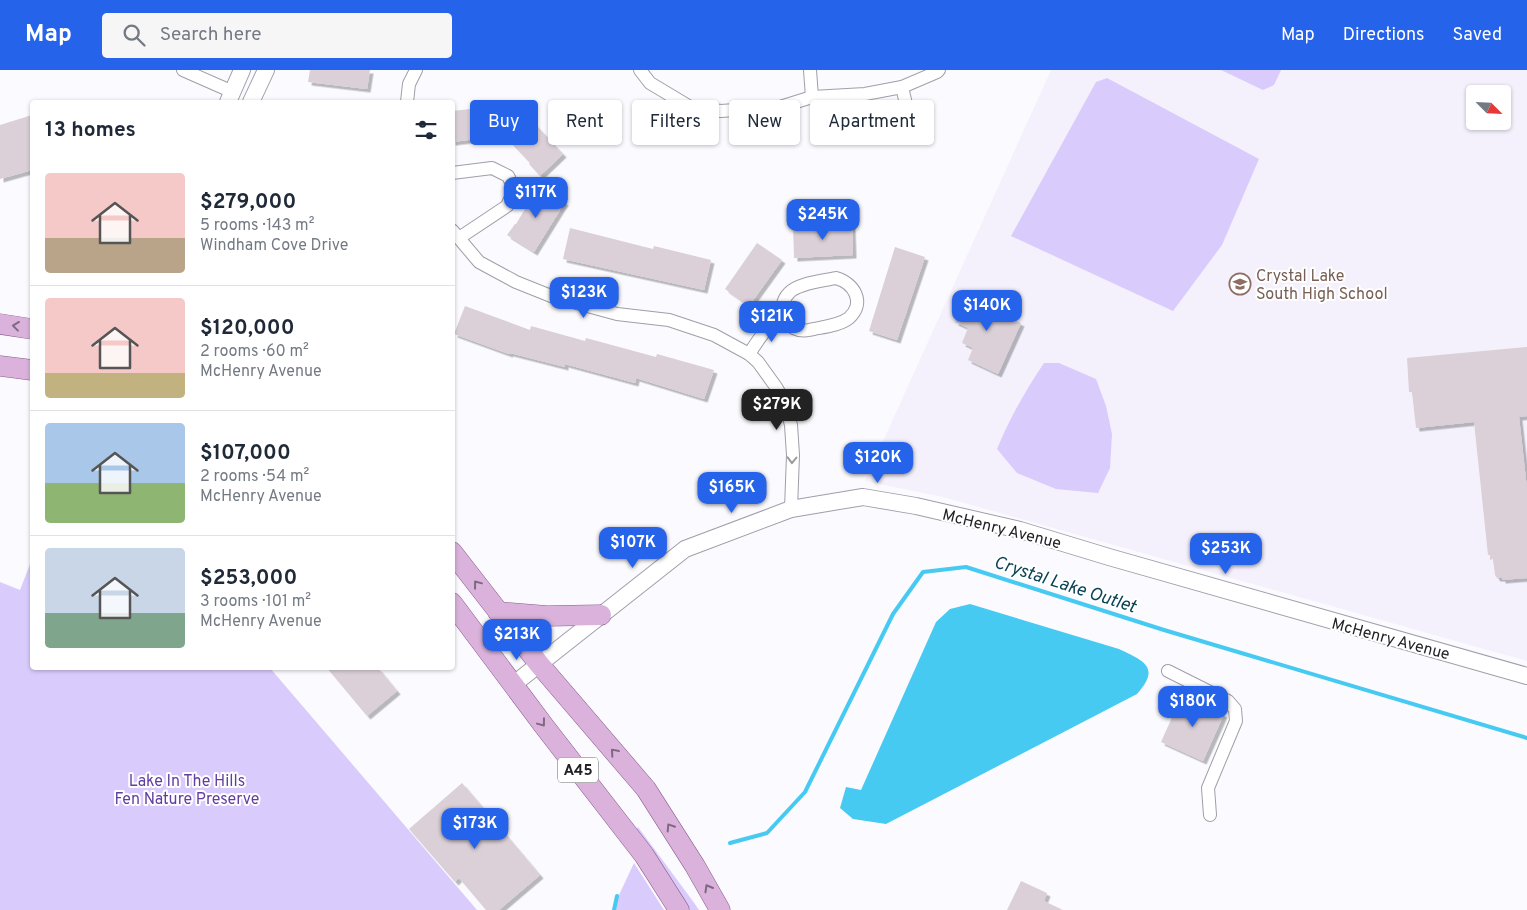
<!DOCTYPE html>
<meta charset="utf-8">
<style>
:root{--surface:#fff;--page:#f6f6f7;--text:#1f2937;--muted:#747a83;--line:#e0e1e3;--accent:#2563eb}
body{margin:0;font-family:Overpass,sans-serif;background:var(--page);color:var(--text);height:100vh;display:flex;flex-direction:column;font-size:19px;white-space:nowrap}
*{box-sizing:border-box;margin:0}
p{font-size:16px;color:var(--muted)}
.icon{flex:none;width:28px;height:28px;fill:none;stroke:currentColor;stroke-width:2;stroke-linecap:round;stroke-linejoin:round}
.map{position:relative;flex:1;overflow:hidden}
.drawer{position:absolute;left:30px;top:30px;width:425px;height:570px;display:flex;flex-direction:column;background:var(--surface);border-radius:5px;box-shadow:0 1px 4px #0004}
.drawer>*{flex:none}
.guide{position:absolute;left:470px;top:30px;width:475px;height:45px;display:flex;gap:10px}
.needle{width:32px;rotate:114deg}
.fabs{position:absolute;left:1466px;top:15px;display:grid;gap:10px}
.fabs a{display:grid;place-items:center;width:45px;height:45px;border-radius:5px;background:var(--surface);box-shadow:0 1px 4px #0004;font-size:25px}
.price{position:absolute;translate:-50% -42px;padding:0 11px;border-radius:10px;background:var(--accent);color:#fff;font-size:16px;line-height:32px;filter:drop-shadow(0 1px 2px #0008)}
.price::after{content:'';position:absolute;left:50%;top:30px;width:15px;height:11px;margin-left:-8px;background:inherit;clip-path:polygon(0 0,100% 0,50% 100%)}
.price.active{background:#222;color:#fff}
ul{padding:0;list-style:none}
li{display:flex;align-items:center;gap:15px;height:125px;padding:0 15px}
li+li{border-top:1px solid var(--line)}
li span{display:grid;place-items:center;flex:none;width:140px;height:100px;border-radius:5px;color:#555}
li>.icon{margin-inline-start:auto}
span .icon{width:60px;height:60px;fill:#fffc;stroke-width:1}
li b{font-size:21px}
h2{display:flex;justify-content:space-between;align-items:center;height:60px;padding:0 15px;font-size:21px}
.chip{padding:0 18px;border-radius:5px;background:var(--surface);box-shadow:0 1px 4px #0004;font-size:18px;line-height:45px}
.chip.active{background:var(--accent);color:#fff}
header{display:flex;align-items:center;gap:30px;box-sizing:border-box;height:70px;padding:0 25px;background:var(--accent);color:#fff}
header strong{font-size:24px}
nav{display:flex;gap:28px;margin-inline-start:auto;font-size:18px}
.search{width:350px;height:45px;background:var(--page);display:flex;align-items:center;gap:12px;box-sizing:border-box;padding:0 18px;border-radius:5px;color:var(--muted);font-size:19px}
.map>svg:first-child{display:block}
.built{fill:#f4f1fd;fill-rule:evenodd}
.green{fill:#d9cbfc}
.water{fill:#47caf1}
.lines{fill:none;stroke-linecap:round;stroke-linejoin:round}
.stream{stroke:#47caf1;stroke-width:4}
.building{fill:#dbd0d8;filter:url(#shadow)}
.minor-casing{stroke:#a19ea9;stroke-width:14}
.tertiary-casing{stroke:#a19ea9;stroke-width:18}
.primary-casing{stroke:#895e8c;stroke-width:21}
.minor{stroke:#fff;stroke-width:12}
.tertiary{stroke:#fff;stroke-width:16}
.primary{stroke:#dab2db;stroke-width:20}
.oneway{stroke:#7e6a80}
.oneway2{stroke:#9c9b9d}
.labels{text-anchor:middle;stroke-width:4;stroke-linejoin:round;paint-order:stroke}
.shield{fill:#fff;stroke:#646467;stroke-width:1}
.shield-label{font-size:15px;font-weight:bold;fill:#222126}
.education-label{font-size:16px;fill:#785e54;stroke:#fff;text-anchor:start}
.street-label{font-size:16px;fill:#222126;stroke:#fff}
.park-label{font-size:16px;fill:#633ca0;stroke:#fff}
.water-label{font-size:18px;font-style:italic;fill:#0b4455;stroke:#fff}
</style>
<header>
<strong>Map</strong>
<div class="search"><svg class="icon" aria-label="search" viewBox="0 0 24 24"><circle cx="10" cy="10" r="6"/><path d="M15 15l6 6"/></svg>Search here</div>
<nav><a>Map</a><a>Directions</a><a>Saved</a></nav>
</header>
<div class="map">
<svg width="1527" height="840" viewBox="0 0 1527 840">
<defs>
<filter id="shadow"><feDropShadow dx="3.5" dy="3.5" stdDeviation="0" flood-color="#0004"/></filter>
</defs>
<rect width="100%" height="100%" fill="#fbfafe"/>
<path class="built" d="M1051 0H1527V591L943 427 865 411ZM1475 24H1502V51H1475Z"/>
<g class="green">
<path d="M1221 0H1281L1274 15 1263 20Z"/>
<path d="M1107 8 1259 89 1222 175 1173 241 1011 166 1096 12Z"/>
<path d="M1044 293H1059L1096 309 1106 336 1112 364 1110 398 1098 423 1056 419 1017 403 997 379C1010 348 1025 321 1044 293Z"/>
<path d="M32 489V598H270L477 840H0V512L20 520Z"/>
<path d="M638 757 692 830 699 840H688L636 760Z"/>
<path d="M634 793 664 840H612Z"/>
</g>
<path class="water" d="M970 534 1119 579C1144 591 1161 597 1137 624L886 754 853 749 840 738 846 717 861 720 936 552 950 539Z"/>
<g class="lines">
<g class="stream">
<path d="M730 773 767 763 805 722 893 544 923 502 966 497 1164 560 1527 668"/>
<path d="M614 840 617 826"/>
</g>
</g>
<g class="building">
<path d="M310 0H370L367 19 308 12Z"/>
<path d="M498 36 501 66 452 72V41Z"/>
<path d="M32 45V100L0 109V55Z"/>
<path d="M533 52 563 84 540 106 529 94 530 93 511 73Z"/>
<path d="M539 116 565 132 534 182 507 165 515 154H516Z"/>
<path d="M852 154 853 185 794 188 793 156Z"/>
<path d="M570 158 653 179 654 176 711 190 704 220 563 189Z"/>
<path d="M757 173 782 190 749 236 725 219Z"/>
<path d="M895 177 925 187 897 270 869 261Z"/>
<path d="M968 222 1010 241 1008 247 1021 253 998 304 968 290 973 278 962 273 968 258 955 252Z"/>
<path d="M465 236 530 260 531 256 585 271 586 268 656 287 657 284 714 300 704 329 636 308 635 313 565 294V297L510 283 509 284 454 264Z"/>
<path d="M1527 277V346L1519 347 1527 419V508L1502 510V508H1497L1495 505 1493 489 1490 490V485H1488L1474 352 1416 358 1412 322H1409L1407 288Z"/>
<path d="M327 598H378L397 621 367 646Z"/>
<path d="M1182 625 1224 644 1203 691 1161 672Z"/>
<path d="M462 713 540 805 499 840H486L459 808 455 812 409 759Z"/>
<path d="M1021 811 1047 823 1044 831 1063 840H1007Z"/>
</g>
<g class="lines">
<g class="minor-casing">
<g id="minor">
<path d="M183 0 233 22"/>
<path d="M640 0 650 13 690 37 721 41 780 37 812 27 865 24 902 17 937 2 939 0"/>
<path d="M810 0 812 27"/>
<path d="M902 17 910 51"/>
<path d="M407 32 409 14 416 0"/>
<path d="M452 103 492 98 508 106 513 116 512 125 507 136 459 168"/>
<path d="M452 160 479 192 516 212 551 226 617 244 669 250 714 265 749 284 758 292 776 317 785 333 791 355 793 385 791 439"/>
<path d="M836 208C854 213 866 233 849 248 839 256 821 257 809 260 787 265 774 238 789 223 798 213 823 211 836 208Z"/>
<path d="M749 284C759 269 767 255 783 246"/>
<path d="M1168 601 1228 631 1235 639 1236 651 1208 718 1210 745"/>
</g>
</g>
<g class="tertiary-casing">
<g id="tertiary">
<path d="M228 32 242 0"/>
<path d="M251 32 266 0"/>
<path d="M514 614 685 479 791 439 863 427 916 436 1020 460 1109 487 1527 606"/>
</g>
</g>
<g class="primary-casing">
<g id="primary">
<path d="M0 254 32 259"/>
<path d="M0 296 32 300"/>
<path d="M452 482 539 594 646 719 695 796 720 840"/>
<path d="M452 533 544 656 644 785 679 840"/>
<path d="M498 542 547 546 601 545"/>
</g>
</g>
<use href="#minor" class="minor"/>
<use href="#tertiary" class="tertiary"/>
<use href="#primary" class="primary"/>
</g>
<defs><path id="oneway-chevron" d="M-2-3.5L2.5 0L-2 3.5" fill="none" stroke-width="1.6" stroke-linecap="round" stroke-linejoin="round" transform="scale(1.25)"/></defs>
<g class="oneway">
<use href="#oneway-chevron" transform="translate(16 256) rotate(-173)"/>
<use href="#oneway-chevron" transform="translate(477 514) rotate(-127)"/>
<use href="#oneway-chevron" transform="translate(542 653) rotate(53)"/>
<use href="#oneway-chevron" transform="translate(614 682) rotate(-131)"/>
<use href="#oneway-chevron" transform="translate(670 757) rotate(-123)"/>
<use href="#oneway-chevron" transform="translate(708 818) rotate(-120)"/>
</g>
<use class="oneway2" href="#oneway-chevron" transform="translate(792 390) rotate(91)"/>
<defs>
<g id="school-ring" transform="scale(1.125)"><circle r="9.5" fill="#fff" stroke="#8d6e63" stroke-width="1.5"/><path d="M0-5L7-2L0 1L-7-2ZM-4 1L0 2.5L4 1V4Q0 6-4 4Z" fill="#8d6e63"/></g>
</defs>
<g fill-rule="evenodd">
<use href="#school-ring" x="1240" y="214"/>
</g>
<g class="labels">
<rect class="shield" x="558" y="687.5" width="40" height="25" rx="4"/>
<g class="shield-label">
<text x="578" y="705">A45</text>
</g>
<g class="education-label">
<text x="1256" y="211">Crystal Lake<tspan x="1256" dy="18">South High School</tspan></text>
</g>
<g class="street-label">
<text transform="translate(1002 458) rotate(14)" y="6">McHenry Avenue</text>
<text transform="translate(1391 568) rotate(15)" y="6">McHenry Avenue</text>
</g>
<g class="park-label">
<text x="187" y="716">Lake In The Hills<tspan x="187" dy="18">Fen Nature Preserve</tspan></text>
</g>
<g class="water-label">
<text transform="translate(1065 514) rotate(18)" y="6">Crystal Lake Outlet</text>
</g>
</g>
</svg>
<div class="fabs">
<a><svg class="needle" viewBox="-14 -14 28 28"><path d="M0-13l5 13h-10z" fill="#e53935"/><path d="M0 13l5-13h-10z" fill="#747a83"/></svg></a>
</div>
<b class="price" style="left:536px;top:149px">$117K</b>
<b class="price" style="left:823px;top:171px">$245K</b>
<b class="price" style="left:584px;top:249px">$123K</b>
<b class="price" style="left:987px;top:262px">$140K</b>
<b class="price" style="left:772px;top:273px">$121K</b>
<b class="price active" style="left:777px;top:361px">$279K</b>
<b class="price" style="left:878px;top:414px">$120K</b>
<b class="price" style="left:732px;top:444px">$165K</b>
<b class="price" style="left:633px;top:499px">$107K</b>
<b class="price" style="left:1226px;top:505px">$253K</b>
<b class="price" style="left:517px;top:591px">$213K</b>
<b class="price" style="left:1193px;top:658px">$180K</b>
<b class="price" style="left:475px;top:780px">$173K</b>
<div class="guide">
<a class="chip active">Buy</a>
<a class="chip">Rent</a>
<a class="chip">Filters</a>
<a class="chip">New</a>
<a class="chip">Apartment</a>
</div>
<section class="drawer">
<h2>13 homes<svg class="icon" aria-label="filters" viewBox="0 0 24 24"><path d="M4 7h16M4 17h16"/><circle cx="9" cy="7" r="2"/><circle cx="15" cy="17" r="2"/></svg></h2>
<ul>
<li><span style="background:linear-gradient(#f6c9c9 65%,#b9a48a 0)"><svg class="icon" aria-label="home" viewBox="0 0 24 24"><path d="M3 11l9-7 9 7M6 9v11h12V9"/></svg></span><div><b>$279,000</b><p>5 rooms · 143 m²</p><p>Windham Cove Drive</p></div></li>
<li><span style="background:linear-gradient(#f6c9c9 75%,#c2b280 0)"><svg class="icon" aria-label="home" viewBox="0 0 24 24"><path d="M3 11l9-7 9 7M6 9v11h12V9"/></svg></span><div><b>$120,000</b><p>2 rooms · 60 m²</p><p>McHenry Avenue</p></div></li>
<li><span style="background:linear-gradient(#a9c7e8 60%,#8fb573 0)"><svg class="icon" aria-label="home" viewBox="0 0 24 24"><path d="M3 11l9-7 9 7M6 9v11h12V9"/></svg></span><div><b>$107,000</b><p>2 rooms · 54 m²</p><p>McHenry Avenue</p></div></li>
<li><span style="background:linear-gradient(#c9d6e8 65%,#7fa58c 0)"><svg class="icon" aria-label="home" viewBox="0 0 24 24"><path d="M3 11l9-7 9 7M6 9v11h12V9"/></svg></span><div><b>$253,000</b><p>3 rooms · 101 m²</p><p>McHenry Avenue</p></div></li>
</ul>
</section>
</div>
